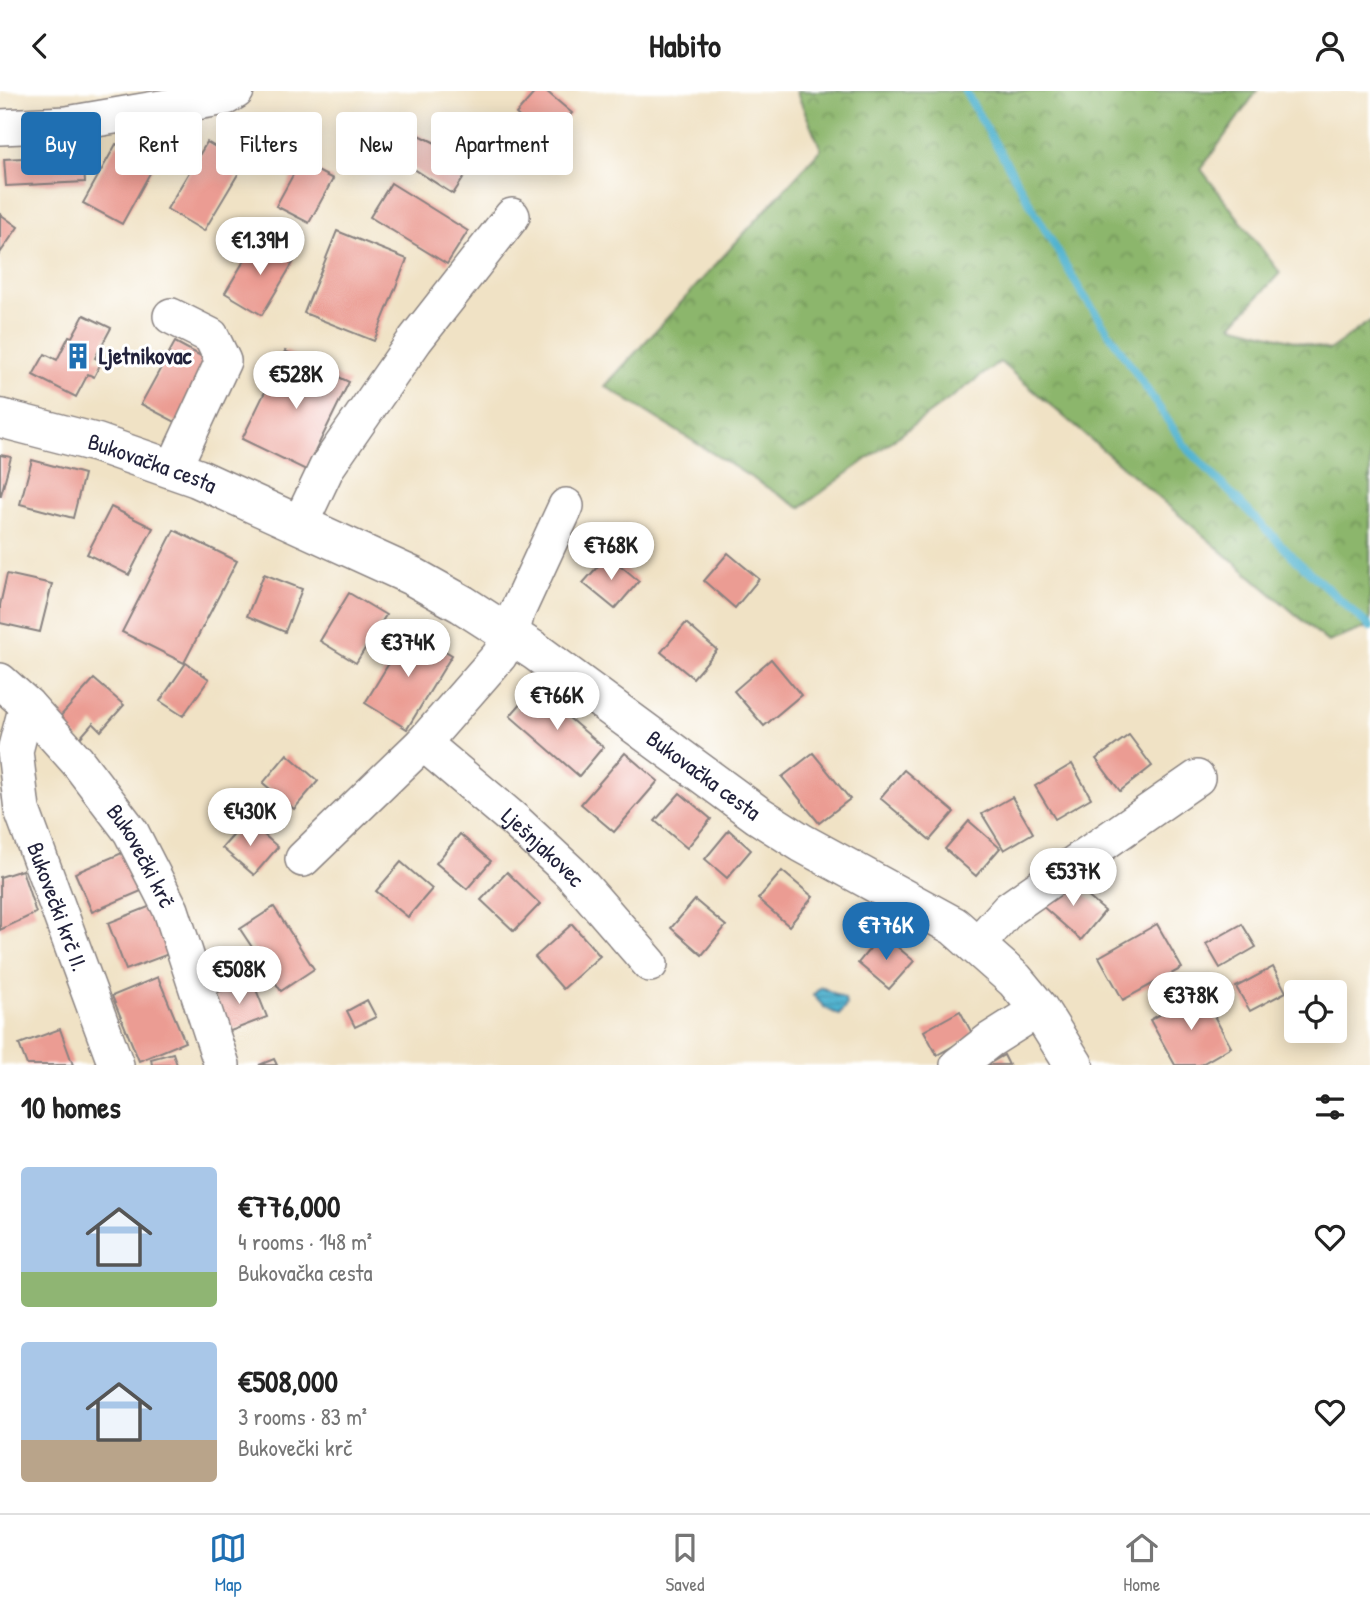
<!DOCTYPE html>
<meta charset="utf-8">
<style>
:root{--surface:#fff;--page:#f6f6f6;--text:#222;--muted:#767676;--line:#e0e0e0;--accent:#1f6fb2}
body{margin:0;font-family:"Patrick Hand",sans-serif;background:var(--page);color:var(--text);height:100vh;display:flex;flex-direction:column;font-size:26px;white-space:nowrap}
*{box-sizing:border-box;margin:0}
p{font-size:23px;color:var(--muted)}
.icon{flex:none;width:38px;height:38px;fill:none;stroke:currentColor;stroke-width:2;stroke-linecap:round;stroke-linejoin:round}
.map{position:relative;height:974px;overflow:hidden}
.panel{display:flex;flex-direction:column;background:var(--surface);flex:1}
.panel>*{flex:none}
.top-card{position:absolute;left:21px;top:21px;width:700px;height:63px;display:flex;gap:14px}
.fabs{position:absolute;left:1284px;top:889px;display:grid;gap:14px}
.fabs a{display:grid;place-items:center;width:63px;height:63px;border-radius:7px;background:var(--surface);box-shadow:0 4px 18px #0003;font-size:35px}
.price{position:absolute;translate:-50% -60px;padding:0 16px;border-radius:24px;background:#fff;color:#222;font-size:23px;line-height:46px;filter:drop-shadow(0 2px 4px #0008)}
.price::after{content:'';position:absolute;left:50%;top:42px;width:21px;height:16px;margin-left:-10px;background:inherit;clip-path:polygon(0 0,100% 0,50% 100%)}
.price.current{background:var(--accent);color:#fff}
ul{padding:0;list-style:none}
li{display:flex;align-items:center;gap:21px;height:175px;padding:0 21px}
li span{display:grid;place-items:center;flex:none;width:196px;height:140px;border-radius:7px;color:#555}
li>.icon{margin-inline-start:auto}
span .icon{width:84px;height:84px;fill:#fffc;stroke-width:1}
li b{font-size:30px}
h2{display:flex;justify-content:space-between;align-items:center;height:84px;padding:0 21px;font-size:30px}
.chip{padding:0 24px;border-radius:7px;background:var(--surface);box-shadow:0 4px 18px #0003;font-size:24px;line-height:63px}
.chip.current{background:var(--accent);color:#fff}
header{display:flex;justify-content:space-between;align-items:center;height:91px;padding:0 21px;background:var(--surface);font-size:32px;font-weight:700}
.tabs{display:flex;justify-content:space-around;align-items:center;height:98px;border-top:2px solid var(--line);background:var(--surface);font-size:19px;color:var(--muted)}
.tabs a{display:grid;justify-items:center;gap:4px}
.tabs .current{color:var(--accent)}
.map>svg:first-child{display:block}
.forest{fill:url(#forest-crowns);stroke:#576c54;stroke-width:2}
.water{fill:url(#water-rules);stroke:#396a85;stroke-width:2}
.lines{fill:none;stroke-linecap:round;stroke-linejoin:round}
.stream{stroke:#50b2cf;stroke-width:8}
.building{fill:#eb9c93}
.minor-casing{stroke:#898280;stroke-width:38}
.major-casing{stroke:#898280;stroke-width:41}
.minor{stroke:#fff;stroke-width:35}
.major{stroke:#fff;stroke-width:38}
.labels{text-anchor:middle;stroke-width:6;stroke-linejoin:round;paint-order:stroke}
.poi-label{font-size:23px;font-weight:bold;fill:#22223b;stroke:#fff;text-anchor:start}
.street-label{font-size:23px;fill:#22223b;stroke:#fff}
</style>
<header><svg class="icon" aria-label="back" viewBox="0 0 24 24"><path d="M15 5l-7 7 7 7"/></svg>Habito<svg class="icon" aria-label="person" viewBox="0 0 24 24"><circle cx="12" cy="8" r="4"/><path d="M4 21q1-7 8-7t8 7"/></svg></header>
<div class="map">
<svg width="1370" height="974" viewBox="0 0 1370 974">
<defs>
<pattern id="forest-crowns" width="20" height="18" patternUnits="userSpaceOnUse" patternTransform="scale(1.75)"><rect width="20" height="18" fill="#8cb66c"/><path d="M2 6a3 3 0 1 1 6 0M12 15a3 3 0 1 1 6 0" fill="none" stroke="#72945a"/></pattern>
<pattern id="water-rules" width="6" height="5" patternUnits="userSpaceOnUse" patternTransform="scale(1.75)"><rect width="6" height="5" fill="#50b2cf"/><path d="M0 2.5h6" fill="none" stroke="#4290a9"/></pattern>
</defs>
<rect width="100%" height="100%" fill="#fff"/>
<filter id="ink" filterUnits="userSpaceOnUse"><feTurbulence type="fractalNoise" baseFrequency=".0143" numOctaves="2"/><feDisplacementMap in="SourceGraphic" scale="14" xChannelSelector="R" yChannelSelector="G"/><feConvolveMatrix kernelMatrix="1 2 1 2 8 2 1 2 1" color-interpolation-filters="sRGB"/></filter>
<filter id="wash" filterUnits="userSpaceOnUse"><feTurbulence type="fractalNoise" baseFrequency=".00686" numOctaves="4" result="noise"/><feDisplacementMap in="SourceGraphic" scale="28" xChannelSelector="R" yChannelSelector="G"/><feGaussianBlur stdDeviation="1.57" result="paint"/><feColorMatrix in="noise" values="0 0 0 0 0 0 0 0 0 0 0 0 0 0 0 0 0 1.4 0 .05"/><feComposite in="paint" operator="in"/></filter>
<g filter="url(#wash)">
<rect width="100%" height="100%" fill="#f0e2c5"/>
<path class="forest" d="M796 0H1257L1201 78 1280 182 1232 234 1329 259 1370 230V535L1328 551 1000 271 800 417 605 295 821 58Z"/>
<path class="water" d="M821 896 845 908 846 915 839 924 825 917 813 904Z"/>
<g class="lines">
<path class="stream" d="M965 0 1080 199 1185 355 1295 468 1370 536"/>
</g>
<g id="blocks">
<g class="building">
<path d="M536 0H546L572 22 547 50 516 23Z"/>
<path d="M403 36 474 71 453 103 391 63Z"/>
<path d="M207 51 244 73 204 140 167 118Z"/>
<path d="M116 53 155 73 122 133 83 112Z"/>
<path d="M83 64 85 91 6 95 4 68Z"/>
<path d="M300 71 333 88 309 132 276 115Z"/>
<path d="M391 92 468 140 447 173 370 126Z"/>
<path d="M0 123 18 136 0 162Z"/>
<path d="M337 140 407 168 374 250 304 222Z"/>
<path d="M257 148 294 170 262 224 225 202Z"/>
<path d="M84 224 111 237 95 267 102 270 94 286 88 283 76 306 33 284 45 263 57 269 69 245 72 246Z"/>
<path d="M175 251 214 272 181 334 141 313Z"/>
<path d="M285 260 349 291 306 379 242 348Z"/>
<path d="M0 364 11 366 1 404H0Z"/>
<path d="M32 369 84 383 73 427 20 413Z"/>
<path d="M111 416 153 437 129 484 87 463Z"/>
<path d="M174 439 237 470 184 572 122 541Z"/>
<path d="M728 462 759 488 735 517 704 490Z"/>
<path d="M608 464 639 490 615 518 583 492Z"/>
<path d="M7 483 52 493 40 541 0 532V514Z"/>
<path d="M264 483 302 498 285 541 247 525Z"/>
<path d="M349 502 386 524 356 572 320 550Z"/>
<path d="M686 532 717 559 693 587 661 561Z"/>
<path d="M409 539 452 564 407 638 365 612Z"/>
<path d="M771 568 801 604 764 635 734 600Z"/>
<path d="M186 572 209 588 183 625 160 610Z"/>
<path d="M94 588 124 614 101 640 93 632 79 648 57 629Z"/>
<path d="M534 597 603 656 579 685 510 625Z"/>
<path d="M1129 644 1152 675 1120 700 1096 668Z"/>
<path d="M625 662 658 690 614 741 581 713Z"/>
<path d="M813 662 850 708 819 732 782 686Z"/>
<path d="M287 663 318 690 294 718 263 692Z"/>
<path d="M1072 673 1091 707 1055 728 1035 695Z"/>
<path d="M904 679 954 721 930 749 880 707Z"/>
<path d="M680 702 711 728 687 757 655 730Z"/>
<path d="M1012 706 1033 742 1004 759 982 723Z"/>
<path d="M247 729 278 756 254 784 222 757Z"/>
<path d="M969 730 1000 757 976 785 945 758Z"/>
<path d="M729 739 751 759 727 787 705 768Z"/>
<path d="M460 743 491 770 467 798 436 772Z"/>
<path d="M129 759 146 798 92 821 75 782Z"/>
<path d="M401 771 432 798 408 826 376 800Z"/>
<path d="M22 779 36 822 0 839V786Z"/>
<path d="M782 780 813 806 789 835 758 808Z"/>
<path d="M507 781 540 813 514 840 481 809Z"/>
<path d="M1065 786 1105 820 1081 849 1041 814Z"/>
<path d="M695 809 726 835 702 864 671 837Z"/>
<path d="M156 813 174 861 126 879 108 832Z"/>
<path d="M274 816 314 878 281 900 240 838Z"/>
<path d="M572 833 600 865 563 898 535 866Z"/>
<path d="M1157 833 1182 877 1123 909 1099 866Z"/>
<path d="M1242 833 1256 856 1220 877 1206 853Z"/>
<path d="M882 843 914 870 889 898 858 872Z"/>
<path d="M1273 876 1286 901 1250 920 1236 896Z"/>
<path d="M158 886 185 951 139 970 112 905Z"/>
<path d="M243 891 246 899 255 896 267 926 228 941 213 903Z"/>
<path d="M1201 901 1231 956 1200 974H1175L1150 929Z"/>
<path d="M367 909 376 926 355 936 347 920Z"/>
<path d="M960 920 973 944 937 964 924 940Z"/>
<path d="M60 938 73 974H27L19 953Z"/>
<path d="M173 962 177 974H152L151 968Z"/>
<path d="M1004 964 1009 974H987Z"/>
<path d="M274 968 277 974H259Z"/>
</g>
</g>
</g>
<g filter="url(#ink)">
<use href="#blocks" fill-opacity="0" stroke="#898280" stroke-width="2"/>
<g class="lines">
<g class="minor-casing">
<g id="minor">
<path d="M0 36 67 33 226 6 236 0"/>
<path d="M171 225 211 245 223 270 173 378"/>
<path d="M300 433 327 376 415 249 512 125"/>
<path id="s1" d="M0 590 27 614 77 670 131 741 171 819 222 974"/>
<path id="s2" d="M27 614 15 660 22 719 116 974"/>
<path id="s3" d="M423 652 513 728 571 782 650 873"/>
<path d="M303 768 423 652 499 565 511 544 517 521 566 415"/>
<path d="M977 854 1009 818 1197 687"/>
<path d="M958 974 990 949 1039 918"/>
</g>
</g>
<g class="major-casing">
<g id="major">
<path id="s4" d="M0 327 97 352 197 387 412 485 462 513 535 560 758 724 802 752 954 835 1015 889 1039 918 1074 974"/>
</g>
</g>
<use href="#minor" class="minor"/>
<use href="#major" class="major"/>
</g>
</g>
<defs>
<g id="building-bare" transform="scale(2.1)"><path d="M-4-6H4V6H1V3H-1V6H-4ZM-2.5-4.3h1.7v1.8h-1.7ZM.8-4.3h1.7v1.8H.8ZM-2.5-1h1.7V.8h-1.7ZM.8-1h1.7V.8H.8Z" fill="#1f6fb2" stroke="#fff" stroke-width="2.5" paint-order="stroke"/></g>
</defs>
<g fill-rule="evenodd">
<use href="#building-bare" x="78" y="265"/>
</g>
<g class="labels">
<g class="poi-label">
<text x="99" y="273">Ljetnikovac</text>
</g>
<g class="street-label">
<text dy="8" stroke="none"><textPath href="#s4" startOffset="159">Bukovačka cesta</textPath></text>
<text dy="8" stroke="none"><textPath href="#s4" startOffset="796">Bukovačka cesta</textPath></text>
<text dy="8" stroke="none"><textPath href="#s3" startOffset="159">Lješnjakovec</textPath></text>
<text dy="8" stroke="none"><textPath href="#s1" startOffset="226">Bukovečki krč</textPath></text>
<text dy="8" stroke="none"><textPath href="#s2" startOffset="210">Bukovečki krč II.</textPath></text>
</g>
</g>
</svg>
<div class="fabs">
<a><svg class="icon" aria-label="locate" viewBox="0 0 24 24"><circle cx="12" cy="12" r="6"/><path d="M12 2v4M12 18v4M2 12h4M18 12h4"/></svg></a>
</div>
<b class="price" style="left:260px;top:186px">€1.39M</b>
<b class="price" style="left:296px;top:320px">€528K</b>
<b class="price" style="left:611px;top:491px">€768K</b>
<b class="price" style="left:408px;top:588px">€374K</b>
<b class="price" style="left:557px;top:641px">€766K</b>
<b class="price" style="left:250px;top:757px">€430K</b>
<b class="price" style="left:1073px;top:817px">€537K</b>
<b class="price current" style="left:886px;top:871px">€776K</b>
<b class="price" style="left:239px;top:915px">€508K</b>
<b class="price" style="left:1191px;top:941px">€378K</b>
<div class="top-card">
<a class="chip current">Buy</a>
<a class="chip">Rent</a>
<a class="chip">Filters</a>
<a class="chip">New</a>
<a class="chip">Apartment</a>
</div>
</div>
<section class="panel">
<h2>10 homes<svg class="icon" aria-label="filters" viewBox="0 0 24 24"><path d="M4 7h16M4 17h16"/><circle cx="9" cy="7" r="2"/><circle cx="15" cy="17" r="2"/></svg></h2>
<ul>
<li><span style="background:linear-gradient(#a9c7e8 75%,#8fb573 0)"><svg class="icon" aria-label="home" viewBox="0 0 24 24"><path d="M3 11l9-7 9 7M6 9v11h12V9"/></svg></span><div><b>€776,000</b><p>4 rooms · 148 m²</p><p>Bukovačka cesta</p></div><svg class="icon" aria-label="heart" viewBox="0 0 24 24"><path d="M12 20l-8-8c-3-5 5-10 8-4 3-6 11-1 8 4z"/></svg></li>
<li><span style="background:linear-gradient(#a9c7e8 70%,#b9a48a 0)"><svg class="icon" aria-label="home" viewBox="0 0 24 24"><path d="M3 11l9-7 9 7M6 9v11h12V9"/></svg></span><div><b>€508,000</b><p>3 rooms · 83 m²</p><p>Bukovečki krč</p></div><svg class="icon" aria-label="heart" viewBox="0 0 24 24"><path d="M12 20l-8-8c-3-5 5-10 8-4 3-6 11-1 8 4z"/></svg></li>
</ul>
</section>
<nav class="tabs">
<a class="current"><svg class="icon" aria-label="map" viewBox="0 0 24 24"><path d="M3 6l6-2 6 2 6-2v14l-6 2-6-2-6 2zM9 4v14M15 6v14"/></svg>Map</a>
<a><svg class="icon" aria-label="saved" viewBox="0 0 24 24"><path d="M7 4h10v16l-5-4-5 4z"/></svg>Saved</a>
<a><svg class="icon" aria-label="home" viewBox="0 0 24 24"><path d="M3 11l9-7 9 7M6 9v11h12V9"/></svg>Home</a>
</nav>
